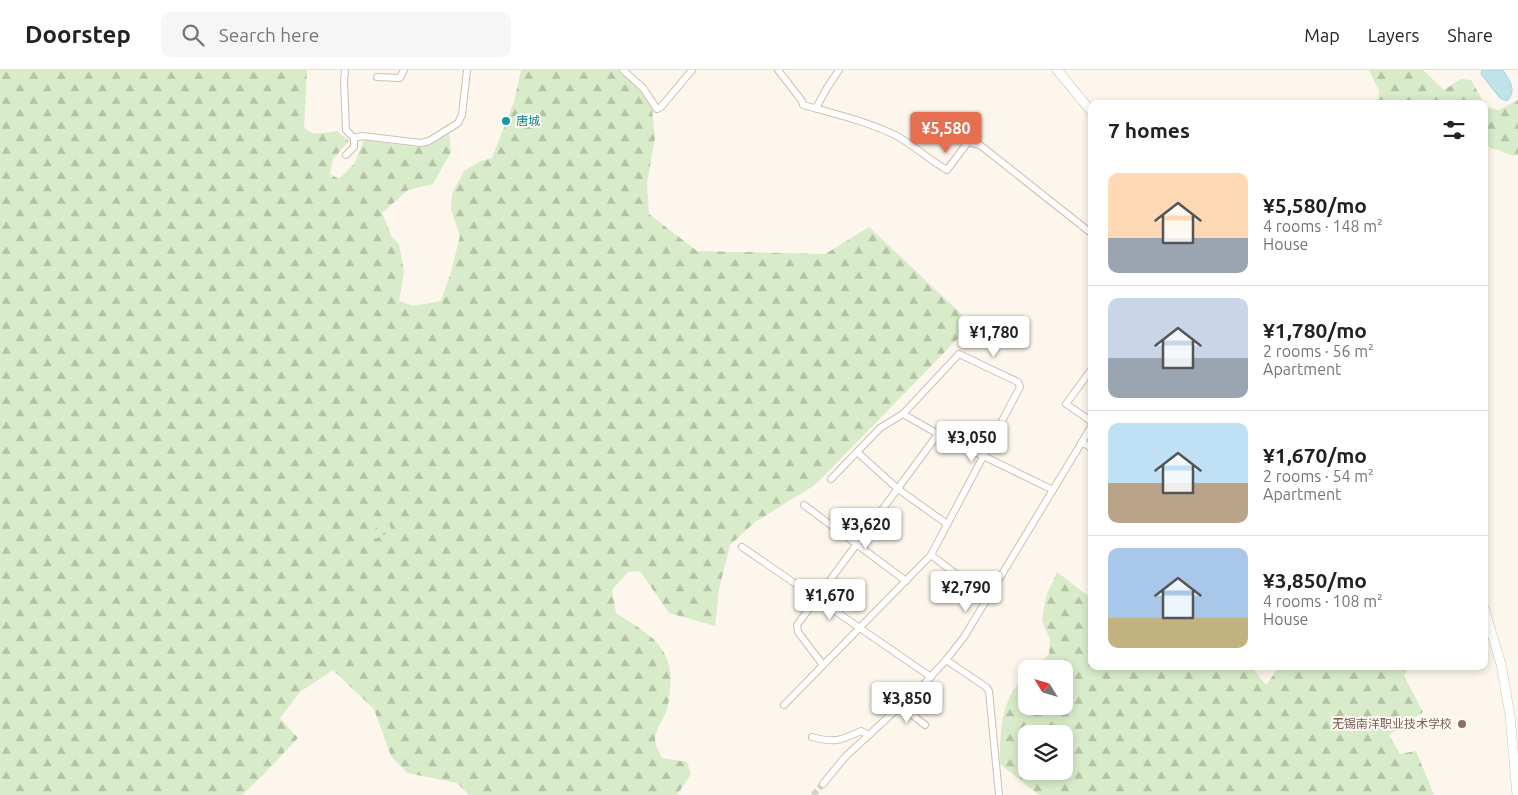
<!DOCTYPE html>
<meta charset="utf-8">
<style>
:root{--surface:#fff;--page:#f6f6f6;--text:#222;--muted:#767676;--line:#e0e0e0;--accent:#e76f51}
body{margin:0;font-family:Ubuntu,"Noto Sans SC",sans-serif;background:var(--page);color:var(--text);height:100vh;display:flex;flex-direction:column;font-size:19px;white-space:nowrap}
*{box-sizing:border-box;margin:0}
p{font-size:16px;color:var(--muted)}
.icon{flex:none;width:28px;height:28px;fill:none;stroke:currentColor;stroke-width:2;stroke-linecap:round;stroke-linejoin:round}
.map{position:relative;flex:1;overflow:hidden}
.panel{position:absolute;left:1088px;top:30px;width:400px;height:570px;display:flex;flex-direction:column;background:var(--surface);border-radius:10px;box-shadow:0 2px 8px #0003}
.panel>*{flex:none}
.needle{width:32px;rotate:307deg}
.fabs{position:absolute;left:1018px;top:590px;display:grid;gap:10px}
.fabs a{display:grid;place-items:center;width:55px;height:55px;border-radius:10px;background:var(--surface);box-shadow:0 2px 8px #0003;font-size:25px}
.price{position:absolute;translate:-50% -42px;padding:0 11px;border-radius:5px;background:#fff;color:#222;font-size:16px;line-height:32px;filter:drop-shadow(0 1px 2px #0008)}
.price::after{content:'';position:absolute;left:50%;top:30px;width:15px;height:11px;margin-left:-8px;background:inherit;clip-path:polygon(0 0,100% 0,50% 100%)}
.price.on{background:var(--accent);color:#fff}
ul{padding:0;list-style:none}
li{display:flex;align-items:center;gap:15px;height:125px;padding:0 20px}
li+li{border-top:1px solid var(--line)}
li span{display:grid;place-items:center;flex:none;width:140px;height:100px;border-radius:10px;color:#555}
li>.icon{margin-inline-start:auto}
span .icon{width:60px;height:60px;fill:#fffc;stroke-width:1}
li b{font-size:21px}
h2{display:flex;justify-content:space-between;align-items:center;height:60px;padding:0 20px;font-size:21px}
header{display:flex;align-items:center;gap:30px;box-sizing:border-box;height:70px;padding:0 25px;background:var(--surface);border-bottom:1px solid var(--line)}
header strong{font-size:24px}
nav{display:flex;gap:28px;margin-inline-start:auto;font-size:18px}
.search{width:350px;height:45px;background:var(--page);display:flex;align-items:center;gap:12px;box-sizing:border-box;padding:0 18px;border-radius:10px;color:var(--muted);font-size:19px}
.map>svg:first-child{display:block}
.forest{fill:url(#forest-firs);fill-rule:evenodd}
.cemetery{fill:url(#cemetery-stones)}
.water{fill:#bfe3e8;stroke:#a5d3da}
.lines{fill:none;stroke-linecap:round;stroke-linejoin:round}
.street-tunnel{stroke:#dcd0c4;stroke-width:6;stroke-dasharray:6 3;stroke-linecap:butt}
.street-casing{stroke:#d1beb0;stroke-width:8}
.secondary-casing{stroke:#d6c0b0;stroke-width:10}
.street{stroke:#fff;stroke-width:6}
.secondary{stroke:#fff;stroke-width:9}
.culture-dot{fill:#0f9aa8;stroke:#fffaf3;stroke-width:2}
.education-dot{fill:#8d6e63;stroke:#fffaf3;stroke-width:2}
.labels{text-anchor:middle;stroke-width:4;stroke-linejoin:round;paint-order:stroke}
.culture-label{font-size:12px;fill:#0d838f;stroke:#fffaf3;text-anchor:start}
.education-label{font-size:12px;fill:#785e54;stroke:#fffaf3;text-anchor:end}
</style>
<header>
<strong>Doorstep</strong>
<div class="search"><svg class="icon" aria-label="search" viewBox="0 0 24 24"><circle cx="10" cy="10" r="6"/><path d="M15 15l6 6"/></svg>Search here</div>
<nav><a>Map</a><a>Layers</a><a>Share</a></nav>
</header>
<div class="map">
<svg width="1518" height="725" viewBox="0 0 1518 725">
<defs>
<pattern id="forest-firs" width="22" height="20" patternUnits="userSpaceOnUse" patternTransform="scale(1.25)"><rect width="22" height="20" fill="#d8ecc9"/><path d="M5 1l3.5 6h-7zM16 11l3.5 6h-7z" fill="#b4c2a5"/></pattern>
<pattern id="cemetery-stones" width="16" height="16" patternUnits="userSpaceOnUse" patternTransform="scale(1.25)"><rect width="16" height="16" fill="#d8ecc9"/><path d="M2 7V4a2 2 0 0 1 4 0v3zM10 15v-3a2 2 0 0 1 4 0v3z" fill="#b4c2a5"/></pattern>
</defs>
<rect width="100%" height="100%" fill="#fdf6ec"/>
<g class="forest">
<path d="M0 0H307L304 58 314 64 337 61 349 71 333 89 330 104 339 109 354 94 364 70 416 77 431 74 449 64 451 82 433 114 408 120 382 143 392 167 399 174 404 201 399 231 413 236 441 231 451 202 460 166 451 139 452 124 464 101 479 92 492 88 514 32 521 0H626L651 29 655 68 647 113 649 144 697 181 825 184 869 157 972 254 815 415 755 452 730 475 719 519 715 556 669 543 640 501 628 502 612 520 616 543C647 563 675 576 670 619 669 626 669 635 666 642 657 663 649 666 662 688L687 692 691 704 677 725H469L457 713 407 703 391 686 374 639 333 600 300 622 280 648 298 668 262 706 242 725H0Z"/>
<path d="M1369 0H1423L1444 20 1461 9 1471 10 1486 37 1499 40 1518 30V85L1514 86 1484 75V34H1378L1379 21Z"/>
<path d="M1057 502 1091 528V596H1251L1266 615 1280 596H1408L1404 606 1423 642 1389 665 1400 684 1416 681 1434 725H1039L1000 694C1000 663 1000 628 1026 606V636H1064V599H1034L1049 584 1050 570 1042 550 1046 526ZM1026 664H1064V701H1026Z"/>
</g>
<path class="cemetery" d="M388 452 392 460 376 469 372 460Z"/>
<path class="water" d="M1482 0H1503C1510 11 1517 20 1507 31L1500 28 1481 4Z"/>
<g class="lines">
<path class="street-tunnel" d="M813 725 823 714"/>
<g class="street-casing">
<g id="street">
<path d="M345 0 344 12 346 60 354 68V77L346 85"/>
<path d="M623 0 643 18 657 39 661 37 692 0"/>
<path d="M778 0 802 31 803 35C835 44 866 51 895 65 914 75 929 90 947 100L968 72 980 75 1091 163"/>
<path d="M377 7 400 8 404 0"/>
<path d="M816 38 827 18 839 0"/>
<path d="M354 68 362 66 421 73 429 71 458 53 462 45 467 0"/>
<path d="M1091 300 1066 334 1091 351"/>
<path d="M903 344 938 364 1053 420"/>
<path d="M1082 372 1091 378"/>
<path d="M857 382 898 419 947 454"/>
<path d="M804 435 906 511"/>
<path d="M742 477 931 607"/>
<path d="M931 485 987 528"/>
<path d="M946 590 986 617 989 621 999 725"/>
<path d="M823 595 798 562 797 555 938 364"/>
<path d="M784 635 931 485 1020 317 1018 312 959 284 903 344 880 358 831 409"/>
<path d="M901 636 925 655"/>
<path d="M812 667C834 673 840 671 861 661L869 665"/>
<path d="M823 714 845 687 924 614 946 590 964 567 1091 357"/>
</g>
</g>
<g class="secondary-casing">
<g id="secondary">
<path d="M1057 0 1091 41"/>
<path d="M1484 538 1501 594 1510 645 1517 725"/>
</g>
</g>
<use href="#street" class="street"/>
<use href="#secondary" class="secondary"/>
</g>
<circle class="culture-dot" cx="506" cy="51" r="5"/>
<circle class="education-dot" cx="1462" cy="654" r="5"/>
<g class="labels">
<g class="culture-label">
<text x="516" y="55">唐城</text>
</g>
<g class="education-label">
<text x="1452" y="658">无锡南洋职业技术学校</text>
</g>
</g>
</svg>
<div class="fabs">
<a><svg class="needle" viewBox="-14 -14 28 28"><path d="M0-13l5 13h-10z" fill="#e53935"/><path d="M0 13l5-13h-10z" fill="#767676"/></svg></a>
<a><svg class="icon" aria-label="layers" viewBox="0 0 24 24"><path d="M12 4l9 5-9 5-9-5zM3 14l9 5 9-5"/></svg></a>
</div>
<b class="price on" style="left:946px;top:84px">¥5,580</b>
<b class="price" style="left:994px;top:288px">¥1,780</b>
<b class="price" style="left:972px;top:393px">¥3,050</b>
<b class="price" style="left:866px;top:480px">¥3,620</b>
<b class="price" style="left:966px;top:543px">¥2,790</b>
<b class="price" style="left:830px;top:551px">¥1,670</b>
<b class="price" style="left:907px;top:654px">¥3,850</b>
<section class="panel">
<h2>7 homes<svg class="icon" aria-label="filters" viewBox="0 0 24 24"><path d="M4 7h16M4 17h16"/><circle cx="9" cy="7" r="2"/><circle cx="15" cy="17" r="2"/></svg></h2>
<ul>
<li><span style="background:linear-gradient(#ffd9b3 65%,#9aa5b1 0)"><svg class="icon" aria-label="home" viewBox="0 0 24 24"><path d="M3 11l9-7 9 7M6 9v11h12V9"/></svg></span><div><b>¥5,580/mo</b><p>4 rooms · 148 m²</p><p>House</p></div></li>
<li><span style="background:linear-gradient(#c9d6e8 60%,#9aa5b1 0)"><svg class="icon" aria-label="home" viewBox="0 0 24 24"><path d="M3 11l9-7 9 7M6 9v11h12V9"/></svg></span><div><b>¥1,780/mo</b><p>2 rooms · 56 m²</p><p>Apartment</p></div></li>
<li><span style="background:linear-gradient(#bfe0f5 60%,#b9a48a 0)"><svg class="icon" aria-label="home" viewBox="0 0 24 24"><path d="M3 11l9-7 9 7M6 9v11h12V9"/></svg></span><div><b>¥1,670/mo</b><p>2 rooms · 54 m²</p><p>Apartment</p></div></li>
<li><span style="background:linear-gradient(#a9c7e8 70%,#c2b280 0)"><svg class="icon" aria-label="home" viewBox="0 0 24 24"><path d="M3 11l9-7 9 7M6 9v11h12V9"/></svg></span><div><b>¥3,850/mo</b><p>4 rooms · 108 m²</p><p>House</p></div></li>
</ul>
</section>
</div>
